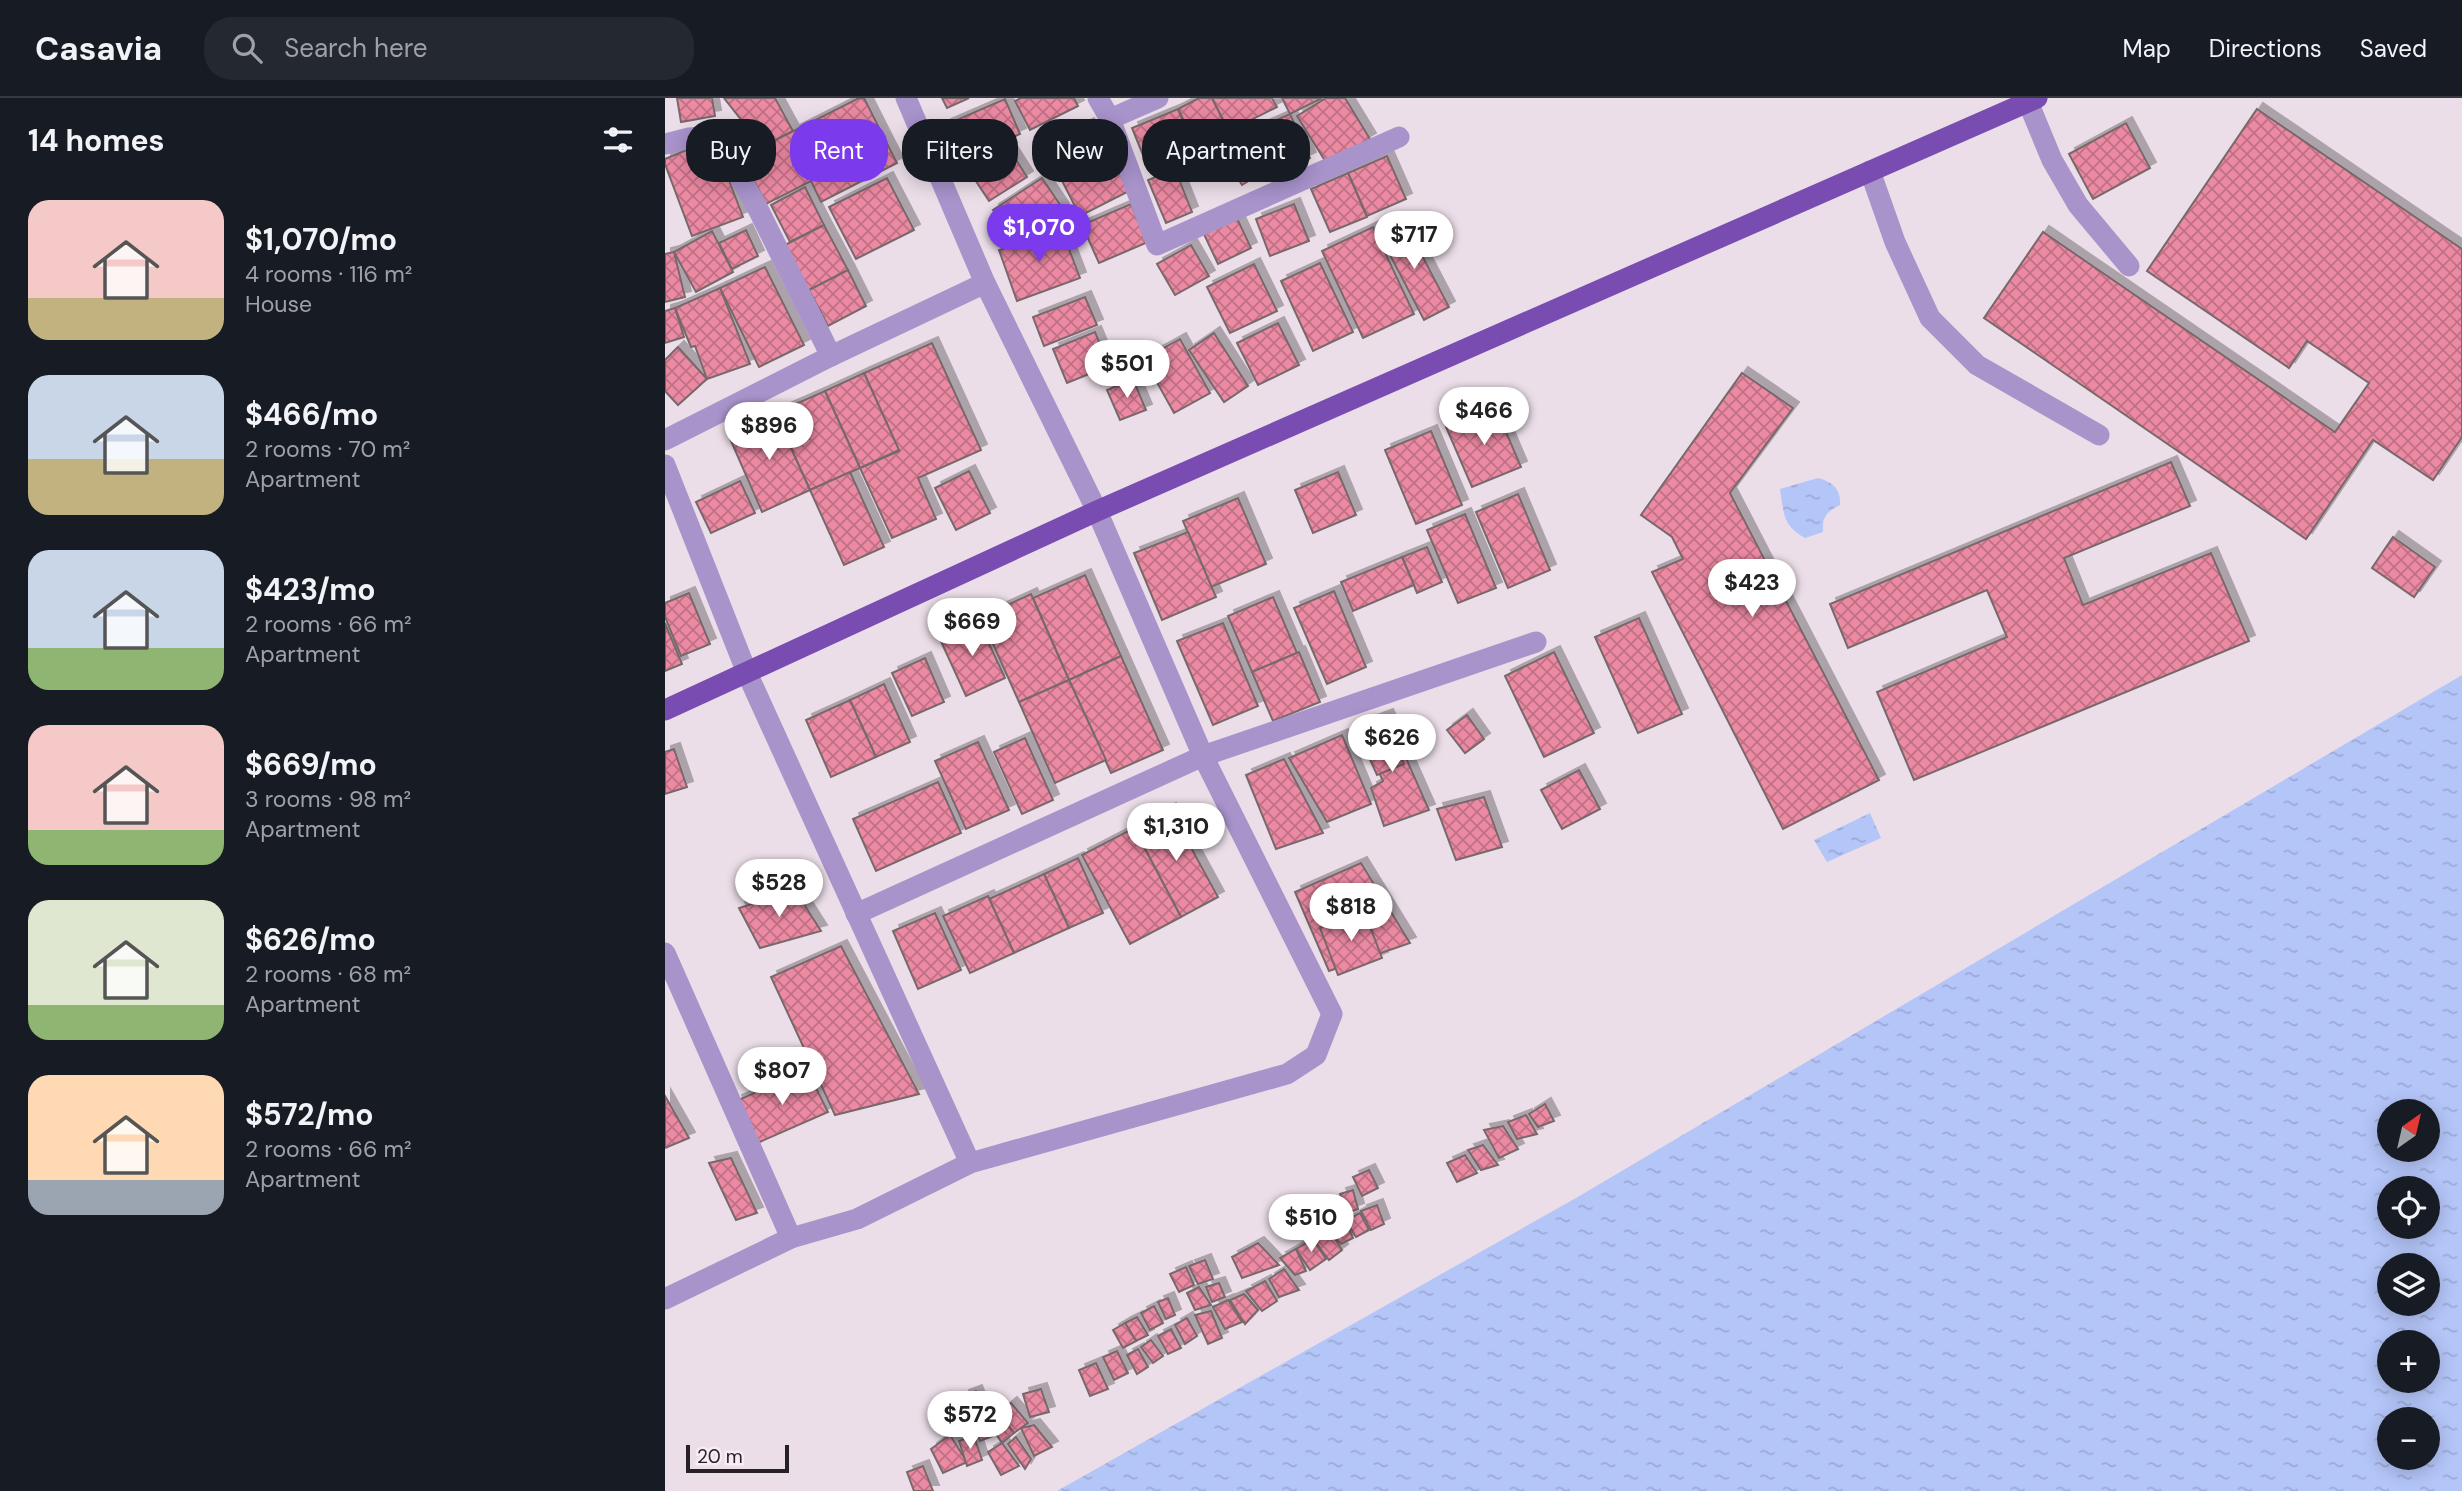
<!DOCTYPE html>
<meta charset="utf-8">
<style>
:root{--surface:#171b24;--page:#242831;--text:#f1f3f6;--muted:#9ea1a6;--line:#363941;--accent:#7c3aed}
body{margin:0;font-family:"DM Sans",sans-serif;background:var(--page);color:var(--text);height:100vh;display:flex;flex-direction:column;font-size:26px;white-space:nowrap}
*{box-sizing:border-box;margin:0}
p{font-size:23px;color:var(--muted)}
.icon{flex:none;width:38px;height:38px;fill:none;stroke:currentColor;stroke-width:2;stroke-linecap:round;stroke-linejoin:round}
.map{position:relative;flex:1;overflow:hidden}
.panel{display:flex;flex-direction:column;background:var(--surface);width:665px}
.panel>*{flex:none}
.hud{position:absolute;left:21px;top:21px;width:665px;height:63px;display:flex;gap:14px}
.needle{width:46px;rotate:34deg}
.fabs{position:absolute;left:1712px;top:1001px;display:grid;gap:14px}
.fabs a{display:grid;place-items:center;width:63px;height:63px;border-radius:50%;background:var(--surface);box-shadow:0 4px 18px #0003;font-size:35px}
.scale{position:absolute;left:21px;bottom:18px;width:103px;box-sizing:border-box;padding-left:7px;border:4px solid #262125;border-top:0;font-size:19px;line-height:24px;white-space:nowrap;color:#262125;-webkit-text-stroke:5px #f8ebf5;paint-order:stroke}
.price{position:absolute;translate:-50% -60px;padding:0 16px;border-radius:24px;background:#fff;color:#222;font-size:23px;line-height:46px;filter:drop-shadow(0 2px 4px #0008)}
.price::after{content:'';position:absolute;left:50%;top:42px;width:21px;height:16px;margin-left:-10px;background:inherit;clip-path:polygon(0 0,100% 0,50% 100%)}
.price.selected{background:var(--accent);color:#fff}
ul{padding:0;list-style:none}
li{display:flex;align-items:center;gap:21px;height:175px;padding:0 28px}
li span{display:grid;place-items:center;flex:none;width:196px;height:140px;border-radius:21px;color:#555}
li>.icon{margin-inline-start:auto}
span .icon{width:84px;height:84px;fill:#fffc;stroke-width:1}
li b{font-size:30px}
h2{display:flex;justify-content:space-between;align-items:center;height:84px;padding:0 28px;font-size:30px}
.chip{padding:0 24px;border-radius:28px;background:var(--surface);box-shadow:0 4px 18px #0003;font-size:24px;line-height:63px}
.chip.selected{background:var(--accent);color:#fff}
header{display:flex;align-items:center;gap:42px;box-sizing:border-box;height:98px;padding:0 35px;background:var(--surface);border-bottom:2px solid var(--line)}
header strong{font-size:33px}
nav{display:flex;gap:38px;margin-inline-start:auto;font-size:24px}
.search{width:490px;height:63px;background:var(--page);display:flex;align-items:center;gap:18px;box-sizing:border-box;padding:0 24px;border-radius:28px;color:var(--muted);font-size:26px}
main{display:flex;flex:1;min-height:0}
.map>svg:first-child{display:block}
.water{fill:url(#water-ripples);fill-rule:evenodd}
.building{fill:url(#building-cross-hatch);stroke:#77686b;stroke-width:2;filter:url(#shadow)}
.lines{fill:none;stroke-linecap:round;stroke-linejoin:round}
.minor{stroke:#a893cb;stroke-width:21}
.major{stroke:#784cb1;stroke-width:21}
</style>
<header>
<strong>Casavia</strong>
<div class="search"><svg class="icon" aria-label="search" viewBox="0 0 24 24"><circle cx="10" cy="10" r="6"/><path d="M15 15l6 6"/></svg>Search here</div>
<nav><a>Map</a><a>Directions</a><a>Saved</a></nav>
</header>
<main>
<section class="panel">
<h2>14 homes<svg class="icon" aria-label="filters" viewBox="0 0 24 24"><path d="M4 7h16M4 17h16"/><circle cx="9" cy="7" r="2"/><circle cx="15" cy="17" r="2"/></svg></h2>
<ul>
<li><span style="background:linear-gradient(#f6c9c9 70%,#c2b280 0)"><svg class="icon" aria-label="home" viewBox="0 0 24 24"><path d="M3 11l9-7 9 7M6 9v11h12V9"/></svg></span><div><b>$1,070/mo</b><p>4 rooms · 116 m²</p><p>House</p></div></li>
<li><span style="background:linear-gradient(#c9d6e8 60%,#c2b280 0)"><svg class="icon" aria-label="home" viewBox="0 0 24 24"><path d="M3 11l9-7 9 7M6 9v11h12V9"/></svg></span><div><b>$466/mo</b><p>2 rooms · 70 m²</p><p>Apartment</p></div></li>
<li><span style="background:linear-gradient(#c9d6e8 70%,#8fb573 0)"><svg class="icon" aria-label="home" viewBox="0 0 24 24"><path d="M3 11l9-7 9 7M6 9v11h12V9"/></svg></span><div><b>$423/mo</b><p>2 rooms · 66 m²</p><p>Apartment</p></div></li>
<li><span style="background:linear-gradient(#f6c9c9 75%,#8fb573 0)"><svg class="icon" aria-label="home" viewBox="0 0 24 24"><path d="M3 11l9-7 9 7M6 9v11h12V9"/></svg></span><div><b>$669/mo</b><p>3 rooms · 98 m²</p><p>Apartment</p></div></li>
<li><span style="background:linear-gradient(#dfe7d0 75%,#8fb573 0)"><svg class="icon" aria-label="home" viewBox="0 0 24 24"><path d="M3 11l9-7 9 7M6 9v11h12V9"/></svg></span><div><b>$626/mo</b><p>2 rooms · 68 m²</p><p>Apartment</p></div></li>
<li><span style="background:linear-gradient(#ffd9b3 75%,#9aa5b1 0)"><svg class="icon" aria-label="home" viewBox="0 0 24 24"><path d="M3 11l9-7 9 7M6 9v11h12V9"/></svg></span><div><b>$572/mo</b><p>2 rooms · 66 m²</p><p>Apartment</p></div></li>
</ul>
</section>
<div class="map">
<svg width="1797" height="1393" viewBox="0 0 1797 1393">
<defs>
<pattern id="water-ripples" width="26" height="14" patternUnits="userSpaceOnUse" patternTransform="scale(1.75)"><rect width="26" height="14" fill="#b4c5f8"/><path d="M2 4q2-2 4 0t4 0M15 11q2-2 4 0t4 0" fill="none" stroke="#9ba9d4"/></pattern>
<pattern id="building-cross-hatch" width="8" height="8" patternUnits="userSpaceOnUse" patternTransform="scale(1.75)"><rect width="8" height="8" fill="#ec89a3"/><path d="M0 0l8 8M0 8l8-8" fill="none" stroke="#bf7085"/></pattern>
<filter id="shadow"><feDropShadow dx="6" dy="-6" stdDeviation="0" flood-color="#0004"/></filter>
</defs>
<rect width="100%" height="100%" fill="#ebdee8"/>
<g class="water">
<path d="M1153 380C1168 384 1176 391 1175 407 1161 414 1157 419 1158 434L1140 440C1117 427 1119 415 1115 391Z"/>
<path d="M1797 577V1393H392L911 1100ZM1724 1013H1762V1052H1724ZM1724 1090H1762V1129H1724ZM1762 1167V1206H1724V1167ZM1724 1244H1762V1283H1724ZM1724 1321H1762V1360H1724Z"/>
<path d="M1205 715 1216 740 1162 764 1149 742Z"/>
</g>
<g class="building">
<path d="M12 0H47L50 18 16 24Z"/>
<path d="M59 0H110L128 33 89 54 74 25 77 23Z"/>
<path d="M194 0H199L232 65 156 104 146 83 101 106 77 59Z"/>
<path d="M277 0H304L282 10Z"/>
<path d="M356 0H409L413 8 365 32 350 3Z"/>
<path d="M534 0H547L558 22 526 37 513 11Z"/>
<path d="M547 0H607L612 9 564 33Z"/>
<path d="M617 0H657L625 16Z"/>
<path d="M661 0H680L705 41 662 66 632 18Z"/>
<path d="M340 1 355 36 295 61 280 27Z"/>
<path d="M513 11 528 47 482 67 467 30Z"/>
<path d="M1592 11 1797 151V339L1768 382 1708 342 1641 441 1319 220 1378 134 1670 334 1704 285 1642 243 1624 270 1482 173Z"/>
<path d="M625 16 645 60 612 75 608 68 577 87 556 53 591 31Z"/>
<path d="M1461 25 1485 70 1428 101 1404 56Z"/>
<path d="M423 26 436 48 397 71 384 48Z"/>
<path d="M48 41 78 119 27 138 0 66V61Z"/>
<path d="M341 46 362 79 324 103 303 71Z"/>
<path d="M442 52 464 93 415 118 394 77Z"/>
<path d="M722 58 741 101 702 118 683 75Z"/>
<path d="M510 71 527 114 501 125 483 82Z"/>
<path d="M683 75 702 119 665 134 646 91Z"/>
<path d="M222 80 249 132 191 161 164 109Z"/>
<path d="M377 80 398 111 350 143 328 112Z"/>
<path d="M140 89 159 127 125 144 106 107Z"/>
<path d="M466 106 483 144 434 165 417 127Z"/>
<path d="M629 106 644 143 605 158 591 121Z"/>
<path d="M571 118 586 150 553 166 538 134Z"/>
<path d="M739 123 784 209 759 222 714 136Z"/>
<path d="M159 127 183 172 143 193 120 147Z"/>
<path d="M708 129 749 216 698 240 657 153Z"/>
<path d="M396 130 415 180 352 203 334 152Z"/>
<path d="M81 132 93 158 67 171 54 145Z"/>
<path d="M47 133 68 174 31 194 9 154Z"/>
<path d="M526 147 544 178 510 197 492 166Z"/>
<path d="M9 154 20 199 0 204V156Z"/>
<path d="M655 165 688 234 648 253 616 183Z"/>
<path d="M589 166 612 213 565 235 542 189Z"/>
<path d="M100 169 139 247 94 269 55 190Z"/>
<path d="M183 172 201 208 163 228 144 192Z"/>
<path d="M55 190 85 266 42 281 30 248 26 249 10 210Z"/>
<path d="M420 199 432 227 379 248 368 219Z"/>
<path d="M10 210 19 239 0 245V213Z"/>
<path d="M613 225 634 267 593 287 572 245Z"/>
<path d="M430 234 444 268 402 285 388 251Z"/>
<path d="M549 235 583 288 559 304 524 252Z"/>
<path d="M515 241 545 295 509 315 479 261Z"/>
<path d="M267 245 316 352 253 380 271 421 227 440 195 370 234 353 199 275Z"/>
<path d="M13 249 42 281 13 307 0 293V262Z"/>
<path d="M199 275 234 352 195 370 160 293Z"/>
<path d="M1077 275 1128 310 1065 395 1214 682 1118 731 987 474 1018 461 1007 439 976 417Z"/>
<path d="M468 281 481 312 455 322 442 292Z"/>
<path d="M160 293 195 370 145 392 110 315Z"/>
<path d="M830 308 856 369 807 389 781 329Z"/>
<path d="M110 315 145 392 97 414 63 336Z"/>
<path d="M766 333 797 407 751 426 720 352Z"/>
<path d="M1506 364 1525 408 1399 460 1418 507 1546 455 1584 543 1249 682 1212 594 1342 539 1322 492 1183 550 1165 506Z"/>
<path d="M304 373 325 415 291 432 270 390Z"/>
<path d="M185 374 219 449 179 467 145 392Z"/>
<path d="M673 374 691 417 648 435 630 392Z"/>
<path d="M75 383 90 415 46 435 31 404Z"/>
<path d="M853 396 885 472 843 490 811 414Z"/>
<path d="M573 400 601 466 546 489 518 423Z"/>
<path d="M800 416 831 490 793 505 762 432Z"/>
<path d="M523 434 551 499 497 522 469 455Z"/>
<path d="M1728 439 1770 469 1749 499 1707 470Z"/>
<path d="M762 449 777 484 752 495 737 459Z"/>
<path d="M737 459 749 487 688 513 676 484Z"/>
<path d="M420 477 456 558 404 582 368 500Z"/>
<path d="M669 493 701 569 662 586 629 510Z"/>
<path d="M24 495 45 546 16 558 0 519V505Z"/>
<path d="M366 496 404 582 354 604 316 519Z"/>
<path d="M608 499 632 555 587 574 563 518Z"/>
<path d="M974 520 1017 616 973 635 930 539Z"/>
<path d="M313 522 340 580 301 598 274 539Z"/>
<path d="M0 525 17 566 0 573Z"/>
<path d="M558 525 593 608 548 627 512 543Z"/>
<path d="M634 554 655 604 608 623 587 574Z"/>
<path d="M889 554 929 635 879 659 840 578Z"/>
<path d="M456 558 498 652 446 675 404 582Z"/>
<path d="M260 560 279 604 247 618 227 575Z"/>
<path d="M404 582 441 662 390 685 354 604Z"/>
<path d="M219 586 245 644 211 659 185 602Z"/>
<path d="M185 602 211 659 166 679 141 622Z"/>
<path d="M722 617 764 712 719 728 706 690 718 683 694 632 704 624Z"/>
<path d="M802 617 819 641 800 655 782 632Z"/>
<path d="M726 634 739 666 712 677 698 646Z"/>
<path d="M677 637 706 706 662 724 624 660Z"/>
<path d="M360 640 388 702 357 716 329 654Z"/>
<path d="M313 644 344 712 301 731 270 663Z"/>
<path d="M9 651 22 689 0 696V654Z"/>
<path d="M619 661 658 735 611 751 581 677Z"/>
<path d="M914 672 935 711 897 731 876 692Z"/>
<path d="M273 684 296 735 211 773 188 721Z"/>
<path d="M819 699 837 749 791 762 772 711Z"/>
<path d="M505 711 553 799 516 819 469 730Z"/>
<path d="M469 730 516 819 465 846 417 757Z"/>
<path d="M413 760 438 815 404 830 379 776Z"/>
<path d="M696 765 745 845 664 873 630 794Z"/>
<path d="M379 776 404 830 349 855 324 801Z"/>
<path d="M130 792 156 833 95 850 74 810Z"/>
<path d="M323 798 349 855 305 875 278 818Z"/>
<path d="M699 813 717 860 673 877 655 830Z"/>
<path d="M270 815 296 872 253 891 228 833Z"/>
<path d="M176 848 254 996 170 1017 106 879Z"/>
<path d="M142 972 163 1014 90 1046 71 1003Z"/>
<path d="M0 998 24 1040 0 1050Z"/>
<path d="M880 1006 889 1023 873 1029 864 1016Z"/>
<path d="M861 1017 872 1036 852 1041 843 1024Z"/>
<path d="M838 1028 853 1051 834 1060 819 1032Z"/>
<path d="M818 1047 833 1067 816 1072 803 1052Z"/>
<path d="M800 1057 812 1075 792 1084 782 1065Z"/>
<path d="M66 1060 92 1115 71 1122 44 1065Z"/>
<path d="M704 1072 713 1090 697 1098 688 1079Z"/>
<path d="M688 1092 693 1111 682 1115 675 1096Z"/>
<path d="M712 1107 719 1126 706 1132 696 1113Z"/>
<path d="M695 1115 704 1132 691 1139 681 1123Z"/>
<path d="M680 1122 688 1140 676 1146 664 1131Z"/>
<path d="M664 1131 677 1152 664 1162 648 1141Z"/>
<path d="M648 1141 661 1161 645 1172 631 1151Z"/>
<path d="M593 1145 614 1167 577 1180 567 1159Z"/>
<path d="M631 1151 641 1173 630 1177 615 1160Z"/>
<path d="M540 1162 548 1181 533 1186 524 1168Z"/>
<path d="M521 1169 529 1187 514 1194 505 1176Z"/>
<path d="M619 1171 634 1192 614 1199 604 1181Z"/>
<path d="M600 1183 612 1203 597 1213 581 1193Z"/>
<path d="M554 1185 560 1199 547 1204 541 1189Z"/>
<path d="M534 1189 546 1207 530 1212 522 1195Z"/>
<path d="M579 1196 593 1212 580 1226 565 1202Z"/>
<path d="M503 1200 510 1217 501 1221 493 1204Z"/>
<path d="M563 1202 577 1224 560 1231 548 1209Z"/>
<path d="M489 1208 498 1225 485 1232 476 1215Z"/>
<path d="M546 1213 557 1240 543 1246 530 1217Z"/>
<path d="M472 1219 483 1237 471 1243 460 1225Z"/>
<path d="M522 1220 532 1238 520 1246 510 1227Z"/>
<path d="M460 1225 471 1243 458 1250 448 1232Z"/>
<path d="M506 1231 516 1250 503 1256 493 1238Z"/>
<path d="M486 1242 498 1258 488 1265 476 1249Z"/>
<path d="M473 1251 483 1269 472 1276 462 1257Z"/>
<path d="M452 1253 463 1275 449 1282 438 1259Z"/>
<path d="M431 1265 443 1291 425 1298 414 1272Z"/>
<path d="M376 1291 384 1314 365 1319 358 1296Z"/>
<path d="M311 1293 319 1314 305 1318 298 1298Z"/>
<path d="M346 1305 363 1325 349 1335 333 1316Z"/>
<path d="M333 1316 349 1335 337 1345 322 1322Z"/>
<path d="M320 1317 328 1338 315 1343 307 1321Z"/>
<path d="M369 1327 387 1349 369 1358 356 1330Z"/>
<path d="M285 1337 302 1364 278 1375 266 1351Z"/>
<path d="M309 1338 317 1362 302 1368 294 1343Z"/>
<path d="M351 1339 366 1361 360 1371 343 1346Z"/>
<path d="M337 1345 354 1368 336 1377 323 1354Z"/>
<path d="M258 1368 268 1393H249L242 1374Z"/>
</g>
<g class="lines">
<g class="minor">
<path d="M433 0 445 21 492 147 734 39"/>
<path d="M1363 4 1387 62 1413 107 1464 168"/>
<path d="M445 21 493 0"/>
<path d="M0 46 24 40 52 38 91 107 166 258"/>
<path d="M1205 73 1230 144 1265 220 1312 267 1434 337"/>
<path d="M0 342 166 258 320 185"/>
<path d="M0 367 82 575 305 1065"/>
<path d="M191 816 538 658 871 544"/>
<path d="M0 855 126 1140"/>
<path d="M0 1201 126 1140 192 1121 305 1065 622 976 651 957 667 916 538 658 432 413 320 185 241 0"/>
</g>
<path class="major" d="M0 612 432 413 1372 0"/>
</g>
</svg>
<div class="fabs">
<a><svg class="needle" viewBox="-14 -14 28 28"><path d="M0-13l5 13h-10z" fill="#e53935"/><path d="M0 13l5-13h-10z" fill="#9ea1a6"/></svg></a>
<a><svg class="icon" aria-label="locate" viewBox="0 0 24 24"><circle cx="12" cy="12" r="6"/><path d="M12 2v4M12 18v4M2 12h4M18 12h4"/></svg></a>
<a><svg class="icon" aria-label="layers" viewBox="0 0 24 24"><path d="M12 4l9 5-9 5-9-5zM3 14l9 5 9-5"/></svg></a>
<a>+</a>
<a>−</a>
</div>
<div class="scale">20 m</div>
<b class="price selected" style="left:374px;top:166px">$1,070</b>
<b class="price" style="left:749px;top:173px">$717</b>
<b class="price" style="left:462px;top:302px">$501</b>
<b class="price" style="left:819px;top:349px">$466</b>
<b class="price" style="left:104px;top:364px">$896</b>
<b class="price" style="left:1087px;top:521px">$423</b>
<b class="price" style="left:307px;top:560px">$669</b>
<b class="price" style="left:727px;top:676px">$626</b>
<b class="price" style="left:511px;top:765px">$1,310</b>
<b class="price" style="left:114px;top:821px">$528</b>
<b class="price" style="left:686px;top:845px">$818</b>
<b class="price" style="left:117px;top:1009px">$807</b>
<b class="price" style="left:646px;top:1156px">$510</b>
<b class="price" style="left:305px;top:1353px">$572</b>
<div class="hud">
<a class="chip">Buy</a>
<a class="chip selected">Rent</a>
<a class="chip">Filters</a>
<a class="chip">New</a>
<a class="chip">Apartment</a>
</div>
</div>
</main>
